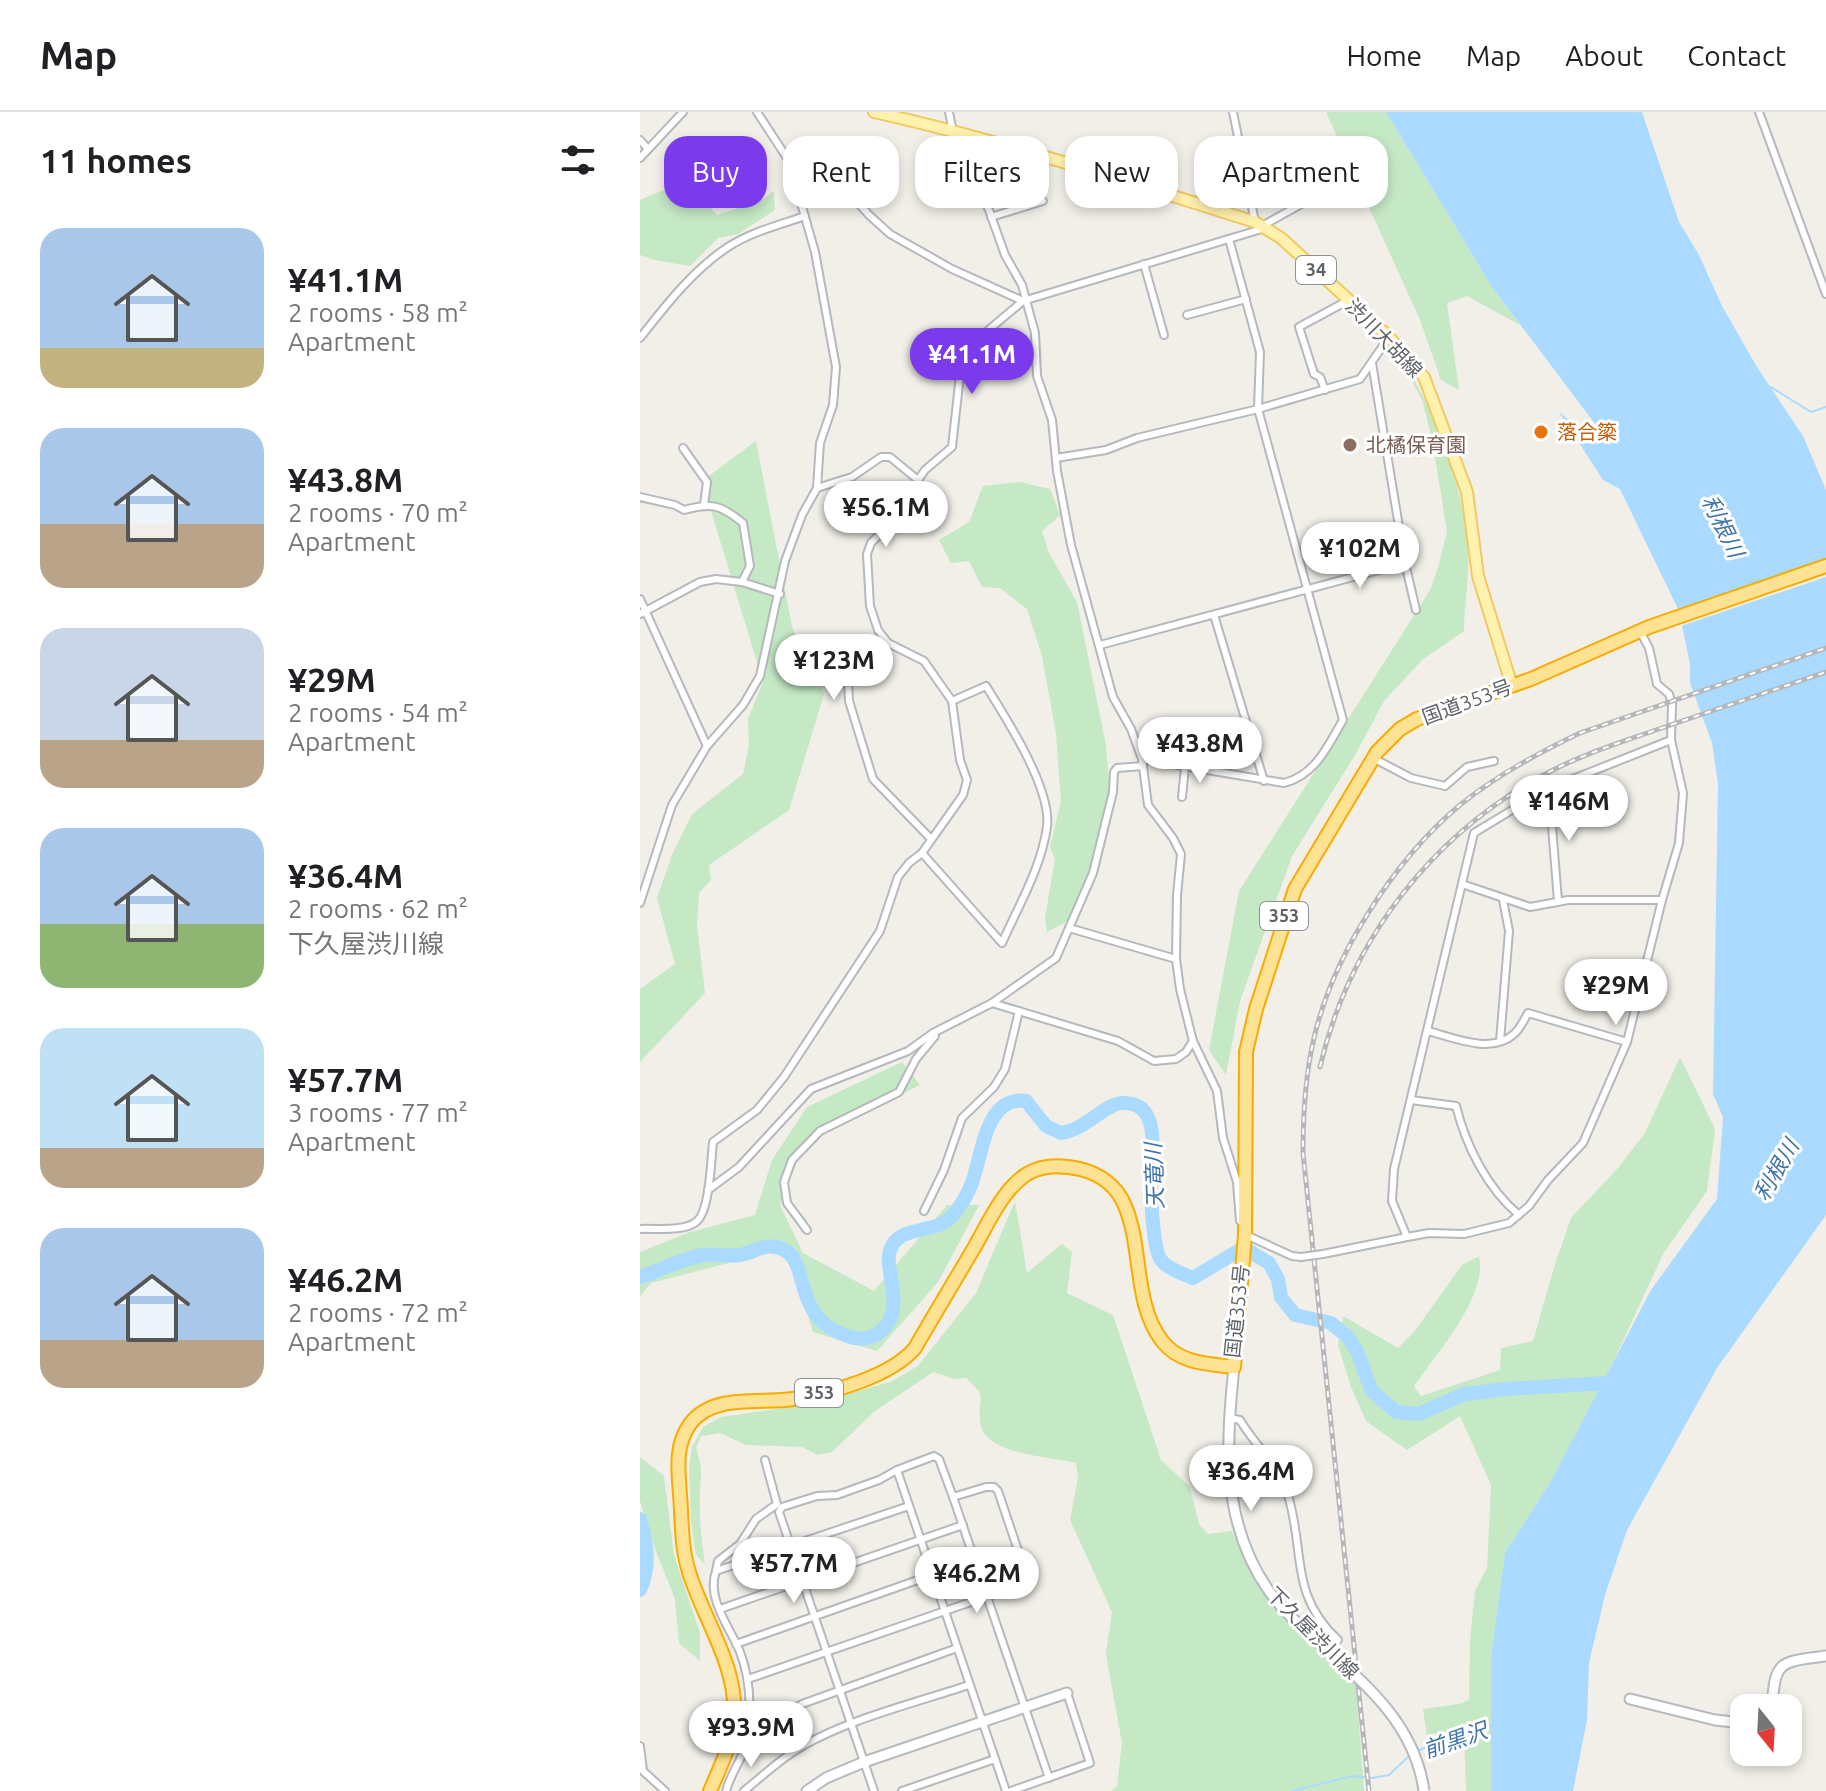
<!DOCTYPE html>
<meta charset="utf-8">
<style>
:root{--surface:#fff;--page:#f6f6f6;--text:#202124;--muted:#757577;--line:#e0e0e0;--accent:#7c3aed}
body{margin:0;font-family:Ubuntu,"Noto Sans JP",sans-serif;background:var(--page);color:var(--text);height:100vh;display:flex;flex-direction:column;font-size:30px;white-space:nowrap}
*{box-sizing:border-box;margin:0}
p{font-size:26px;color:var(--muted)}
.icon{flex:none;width:44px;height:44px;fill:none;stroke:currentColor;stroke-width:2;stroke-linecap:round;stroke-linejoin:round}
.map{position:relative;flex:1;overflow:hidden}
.sheet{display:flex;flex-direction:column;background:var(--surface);width:640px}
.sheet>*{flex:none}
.guide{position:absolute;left:24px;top:24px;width:760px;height:72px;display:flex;gap:16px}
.needle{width:52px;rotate:162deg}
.controls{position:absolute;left:1090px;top:1582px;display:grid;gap:16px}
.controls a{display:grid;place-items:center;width:72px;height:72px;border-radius:16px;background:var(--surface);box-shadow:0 4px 12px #0003;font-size:40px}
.price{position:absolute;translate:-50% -68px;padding:0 18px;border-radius:28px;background:#fff;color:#222;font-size:26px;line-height:52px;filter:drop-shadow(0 2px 4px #0008)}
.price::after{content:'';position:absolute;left:50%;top:48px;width:24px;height:18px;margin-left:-12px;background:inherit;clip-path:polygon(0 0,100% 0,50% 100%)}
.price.current{background:var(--accent);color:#fff}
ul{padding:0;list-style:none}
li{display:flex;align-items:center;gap:24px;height:200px;padding:0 40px}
li span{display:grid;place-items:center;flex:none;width:224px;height:160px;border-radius:24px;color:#555}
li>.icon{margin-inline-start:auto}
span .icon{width:96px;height:96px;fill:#fffc;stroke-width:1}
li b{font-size:34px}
h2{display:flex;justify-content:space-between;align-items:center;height:96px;padding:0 40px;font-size:34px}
.tag{padding:0 28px;border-radius:24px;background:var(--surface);box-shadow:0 4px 12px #0003;font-size:28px;line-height:72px}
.tag.current{background:var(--accent);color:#fff}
header{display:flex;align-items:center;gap:48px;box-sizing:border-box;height:112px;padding:0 40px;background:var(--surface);border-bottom:2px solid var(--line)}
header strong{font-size:38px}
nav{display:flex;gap:44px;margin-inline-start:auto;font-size:28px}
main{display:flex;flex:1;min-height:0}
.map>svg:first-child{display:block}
.green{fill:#c5e8c5}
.water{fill:#aadaff}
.pier{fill:#f1efe8}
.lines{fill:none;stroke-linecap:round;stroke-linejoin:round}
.stream{stroke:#aadaff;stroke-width:2}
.river{stroke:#aadaff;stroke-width:14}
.street-casing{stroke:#b5b8bc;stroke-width:10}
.secondary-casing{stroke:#b6babf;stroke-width:13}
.primary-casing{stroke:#f2c960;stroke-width:14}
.highway-casing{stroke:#f9ab00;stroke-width:16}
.street{stroke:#fff;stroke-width:6}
.secondary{stroke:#fff;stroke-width:9}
.primary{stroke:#fff2af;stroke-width:10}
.highway{stroke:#fde293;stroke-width:12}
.rail-casing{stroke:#b6b7b8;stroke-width:5}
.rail{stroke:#fff;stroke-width:2;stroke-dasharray:6;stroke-linecap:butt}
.street-bridge-casing{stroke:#b5b8bc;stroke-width:10;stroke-linecap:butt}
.secondary-bridge-casing{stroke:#b6babf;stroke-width:13;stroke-linecap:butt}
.street-bridge{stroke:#fff;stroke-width:6}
.secondary-bridge{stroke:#fff;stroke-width:9}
.food-dot{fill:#e8710a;stroke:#fff;stroke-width:3}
.education-dot{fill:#8d6e63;stroke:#fff;stroke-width:3}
.labels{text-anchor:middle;stroke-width:6;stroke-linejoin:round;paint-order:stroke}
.shield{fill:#fff;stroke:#8f9295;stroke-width:2}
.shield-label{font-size:18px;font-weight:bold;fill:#5f6368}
.street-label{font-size:20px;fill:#5f6368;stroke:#fff}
.food-label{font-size:20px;fill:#c56008;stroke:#fff;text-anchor:start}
.education-label{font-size:20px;fill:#785e54;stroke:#fff;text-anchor:start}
.water-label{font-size:22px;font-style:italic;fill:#4174aa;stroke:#fff}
</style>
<header>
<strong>Map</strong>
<nav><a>Home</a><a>Map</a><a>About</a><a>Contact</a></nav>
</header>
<main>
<section class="sheet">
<h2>11 homes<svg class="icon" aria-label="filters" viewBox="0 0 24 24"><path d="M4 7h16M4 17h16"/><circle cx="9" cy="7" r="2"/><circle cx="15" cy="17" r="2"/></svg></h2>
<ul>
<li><span style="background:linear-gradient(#a9c7e8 75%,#c2b280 0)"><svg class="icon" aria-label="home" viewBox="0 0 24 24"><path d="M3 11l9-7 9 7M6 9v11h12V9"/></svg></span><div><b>¥41.1M</b><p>2 rooms · 58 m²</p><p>Apartment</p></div></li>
<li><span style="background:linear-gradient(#a9c7e8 60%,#b9a48a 0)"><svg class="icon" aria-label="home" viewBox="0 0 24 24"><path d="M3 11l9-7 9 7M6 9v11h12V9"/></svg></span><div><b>¥43.8M</b><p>2 rooms · 70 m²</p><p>Apartment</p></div></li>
<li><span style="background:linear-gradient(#c9d6e8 70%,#b9a48a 0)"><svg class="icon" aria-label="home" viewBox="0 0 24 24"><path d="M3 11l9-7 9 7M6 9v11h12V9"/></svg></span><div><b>¥29M</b><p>2 rooms · 54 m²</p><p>Apartment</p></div></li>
<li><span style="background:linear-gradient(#a9c7e8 60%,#8fb573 0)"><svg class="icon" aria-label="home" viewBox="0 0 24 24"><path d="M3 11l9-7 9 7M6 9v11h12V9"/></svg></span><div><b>¥36.4M</b><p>2 rooms · 62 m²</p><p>下久屋渋川線</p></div></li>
<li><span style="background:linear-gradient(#bfe0f5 75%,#b9a48a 0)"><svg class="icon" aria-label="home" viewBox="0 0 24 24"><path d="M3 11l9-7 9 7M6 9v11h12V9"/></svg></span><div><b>¥57.7M</b><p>3 rooms · 77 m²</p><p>Apartment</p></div></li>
<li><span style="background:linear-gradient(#a9c7e8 70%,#b9a48a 0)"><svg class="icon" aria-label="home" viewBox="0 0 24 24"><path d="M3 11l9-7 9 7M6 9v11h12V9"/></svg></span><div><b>¥46.2M</b><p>2 rooms · 72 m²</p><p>Apartment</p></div></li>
</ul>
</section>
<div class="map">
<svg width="1186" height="1679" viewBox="0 0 1186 1679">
<rect width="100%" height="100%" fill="#f1efe8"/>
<g class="green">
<path d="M686 0H746L852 175 880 213 827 184 807 191 819 278 801 268 780 208Z"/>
<path d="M69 71 61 86 77 103 122 88 134 79 135 98 98 122 78 126 50 154 14 148 0 143V88L38 72Z"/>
<path d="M762 250C797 298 827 386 828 446 829 471 824 495 824 519L782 548 744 589 715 643 652 744 600 889 586 963 569 938 599 779 790 478 798 456 807 420 792 326 782 288Z"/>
<path d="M116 329 152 515 184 582 149 698 69 753 71 768 59 781 57 814 65 881 0 950V877L35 852 17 786 32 743 52 702 103 662 109 633 108 607 123 570 62 369Z"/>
<path d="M380 370 410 377 420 403 402 419 409 441 437 490 466 633 470 682 451 756 428 809 407 820 405 806 415 747 410 735 421 689 416 622 402 544 387 497 360 476 342 475 329 449 311 451 299 428 329 410 343 374Z"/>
<path d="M1040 945 1075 1017 1067 1079 1023 1142 969 1259 911 1369 865 1441 851 1544V1679H826L824 1616 787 1623 783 1597 819 1592 829 1588 830 1530 835 1479 847 1456 851 1373 820 1304 767 1338 726 1309 711 1275 698 1233 703 1204 758 1236 774 1220 822 1153 839 1144C848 1185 796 1242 774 1274L781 1284 860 1258 861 1236 893 1229 915 1152 931 1106 978 1056 1005 1021Z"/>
<path d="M262 950 280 973 161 1034 140 1093 163 1141 234 1179 307 1093H339L298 1170 237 1239 173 1220 156 1164 143 1137 11 1171 0 1184V1140L50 1120 115 1103 132 1048 167 995Z"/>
<path d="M375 1089 387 1161 422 1132 432 1140 427 1181 473 1203 521 1348 550 1375 559 1412 568 1422 592 1419C622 1492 661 1520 716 1572L724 1679H471L477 1674 482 1631 466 1542 472 1500 430 1408 438 1366 436 1351C411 1344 343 1344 340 1309 338 1285 349 1286 326 1266L314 1267 293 1260 235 1299 192 1340 177 1343 162 1335 106 1333 80 1321 61 1324 56 1336C63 1358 61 1358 60 1380 59 1404 61 1428 65 1452L56 1443 51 1409 49 1354 52 1335 63 1315 81 1305 171 1292 250 1270 278 1254 336 1181Z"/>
<path d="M0 1345 24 1364 34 1443 60 1521V1549L39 1531 35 1487 15 1437 0 1389Z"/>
</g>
<path class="water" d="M746 0H1002L1039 110 1059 143 1082 194 1117 255 1163 324 1186 378V1103L1077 1256 987 1418 965 1483 949 1551 947 1608 933 1679H851V1544L865 1441 911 1369 1011 1178 1077 1087 1083 1005 1073 982 1078 671 1072 631 1050 571V552L1039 499 980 377 963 368 919 300 945 321 971 333 852 175Z"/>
<path class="pier" d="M1186 448V465L1038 515 1034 499Z"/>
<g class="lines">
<g class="stream">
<path d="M1131 275 1171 300 1186 295"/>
<path d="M778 1639 805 1626 851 1613"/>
<path d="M652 1679 713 1664 732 1666 749 1663 769 1644"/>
</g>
<g class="river">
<path d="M0 1165C21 1158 42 1147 63 1143 75 1141 88 1145 100 1143 117 1140 127 1128 146 1139 170 1154 152 1205 207 1224 220 1228 230 1228 241 1219 270 1192 238 1153 253 1132 262 1117 289 1119 303 1111 314 1105 324 1089 329 1078 343 1050 342 983 386 989L406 1014 421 1021C446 1018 464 992 482 991 525 989 510 1050 511 1074 511 1088 513 1137 521 1148 528 1157 543 1162 553 1166L598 1139H609L629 1151 638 1167 641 1185 655 1203 691 1211 708 1225 718 1241 731 1278 756 1300 779 1302 824 1282 866 1277 981 1270"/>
<path d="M0 1407C7 1432 11 1454 0 1478"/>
</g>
<g class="street-casing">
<g id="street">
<path d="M117 0 149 49 194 71 211 83 229 103 250 122 312 157 383 189"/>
<path d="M309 0 315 30 349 98 365 143 382 173 395 221 397 264 412 308 417 359 431 433 473 585 491 617 502 647 508 693 533 726 541 742 537 783 536 847 540 877 553 929 577 979 583 1026 597 1070 600 1109"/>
<path d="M593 0 615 110"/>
<path d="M1119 0 1186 182"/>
<path d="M0 28 8 37"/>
<path d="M0 46 43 0"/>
<path d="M351 105 403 89"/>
<path d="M622 114 683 80"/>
<path d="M504 152 524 223"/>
<path d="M547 203 606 187"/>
<path d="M0 226C26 193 53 158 88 135 111 120 139 113 165 104"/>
<path d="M732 251 765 451 776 498"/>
<path d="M685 278 680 265 674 262 659 215 709 188"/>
<path d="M43 336 67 370 64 393"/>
<path d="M416 346 466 338 497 326 618 297 720 267 749 225"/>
<path d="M177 376 212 365 241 345H250L278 368"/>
<path d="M0 385 35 393 44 398C72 390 81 393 103 411L110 454 102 470"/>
<path d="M0 487 67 634"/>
<path d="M0 502 60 470 76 467 102 470 140 482"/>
<path d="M574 503 624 669"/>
<path d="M248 531 237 545 208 570 209 589 233 667 291 727"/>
<path d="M460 533 765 451"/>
<path d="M733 646 771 666 805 674 827 655 854 649"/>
<path d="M502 647 644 671C676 663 688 633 703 608L618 297 620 240 589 127"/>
<path d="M905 678 911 702 918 789"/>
<path d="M542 685 545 655"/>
<path d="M282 741 362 831C379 793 401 756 407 715 412 677 366 606 346 574L312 589"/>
<path d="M822 772 890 795 928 788H1022"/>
<path d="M0 791 32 693 67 634 103 593 120 564 145 449 162 403 177 376 180 331 193 293 196 255 175 140 149 49"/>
<path d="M429 816 536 847"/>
<path d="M352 891 478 929 514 949 536 947 546 940 553 929"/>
<path d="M788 919C812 925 851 943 874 922 880 917 884 908 888 901L987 930"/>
<path d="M860 929 869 819 863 788"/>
<path d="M771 988 816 994C826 1034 847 1076 879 1103"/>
<path d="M68 1078 99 1055 171 977 268 939 293 921 352 891 416 846 453 761 473 680 474 660 477 656 503 654"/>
<path d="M284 1099 304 1058 322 1006 354 975 365 957 379 899"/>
<path d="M0 1117C16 1116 43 1120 56 1110 70 1100 71 1047 73 1030L117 998 144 965 240 819 258 765 269 751 282 741 323 683 327 668 320 648 312 589 284 549 248 531 238 518 230 494 227 442 231 431 280 381 278 368 285 358 312 335 321 254 346 220 383 189 625 116"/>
<path d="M167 1118 147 1091 144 1070 152 1048 180 1019 259 980 276 947 295 924"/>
<path d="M606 1123 652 1144 661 1145"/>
<path d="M767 1125 752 1089 754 1057 834 721 905 678 1031 628"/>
<path d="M683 1142 767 1125 789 1121 824 1122 869 1111 889 1094 908 1068 943 1031 987 930 1022 788 1039 731 1043 681 1031 628 1032 592 1029 582 1017 572 1009 536 1000 519"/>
<path d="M589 1306 600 1308C614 1332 638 1353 647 1380 666 1439 648 1481 698 1528"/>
<path d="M257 1358 366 1679"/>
<path d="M76 1459 78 1449 100 1432 116 1407 137 1392 125 1348"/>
<path d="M80 1497 323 1413"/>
<path d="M96 1532 292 1463"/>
<path d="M108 1567 386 1471V1462L358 1379 354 1375H346L313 1385"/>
<path d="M106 1628 162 1592 317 1536"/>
<path d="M0 1634 3 1659 25 1679"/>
<path d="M86 1679C89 1667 96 1656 101 1645 113 1614 112 1571 100 1540 90 1515 66 1487 76 1459L269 1394"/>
<path d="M104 1679C120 1666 136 1651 153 1640 200 1609 275 1591 329 1573"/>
<path d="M234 1679 139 1400 142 1395 177 1384 197 1383 239 1368 257 1358 294 1344 299 1347 313 1385 409 1666"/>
<path d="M262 1679 355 1647"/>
<path d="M371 1679 450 1651 427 1581"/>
</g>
</g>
<g class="secondary-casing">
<g id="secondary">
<path d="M594 1255C586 1333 581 1411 629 1479 643 1499 662 1515 680 1532"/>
<path d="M990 1587 1075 1608 1104 1611"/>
<path d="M1132 1596C1135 1548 1139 1550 1186 1544"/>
<path d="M167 1679 186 1666 224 1650 427 1581"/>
</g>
</g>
<g class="primary-casing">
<path id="primary" d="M234 0C363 29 489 70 615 110L641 126 749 225 784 265 827 380 838 464 872 574"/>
</g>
<g class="highway-casing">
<path id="highway" d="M70 1679C80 1655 93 1630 94 1604 98 1555 63 1506 49 1460 41 1435 42 1408 40 1382 38 1357 35 1333 50 1312 73 1281 121 1292 153 1287 189 1282 252 1264 275 1236 294 1203 314 1170 334 1136 348 1112 362 1078 387 1062 403 1052 422 1053 440 1057 460 1062 477 1074 485 1094 503 1136 493 1191 522 1229 540 1252 568 1252 594 1255L605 1123 606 940 616 897 655 777 737 640 760 617 777 607 891 567 1009 515 1186 454"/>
</g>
<use href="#street" class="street"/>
<use href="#secondary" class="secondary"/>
<use href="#primary" class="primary"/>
<use href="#highway" class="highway"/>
<g class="rail-casing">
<g id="rail">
<path d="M680 955C710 827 794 719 911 659 944 642 979 631 1013 619 1071 599 1128 580 1186 560"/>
<path d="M729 1679 663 1041C663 1003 665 964 674 926 693 843 755 747 820 693 857 663 898 641 940 621L1186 536"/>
</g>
</g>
<use href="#rail" class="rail"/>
<g class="street-bridge-casing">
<path id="street-bridge" d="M661 1145 683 1142"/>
</g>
<g class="secondary-bridge-casing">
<path id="secondary-bridge" d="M680 1532C727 1573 775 1613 784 1679"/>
</g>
<use href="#street-bridge" class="street-bridge"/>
<use href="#secondary-bridge" class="secondary-bridge"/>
</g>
<circle class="food-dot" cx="901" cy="320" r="8"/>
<circle class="education-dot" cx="710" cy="333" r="8"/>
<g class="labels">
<g class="shield">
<rect x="656" y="144" width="40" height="28" rx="6"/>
<rect x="620" y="790" width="48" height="28" rx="6"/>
<rect x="155" y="1267" width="48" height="28" rx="6"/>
</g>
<g class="shield-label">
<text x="676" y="164">34</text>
<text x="644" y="810">353</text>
<text x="179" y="1287">353</text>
</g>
<g class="street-label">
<text transform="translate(744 226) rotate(46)" y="7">渋川大胡線</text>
<text transform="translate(827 590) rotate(-20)" y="7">国道353号</text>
<text transform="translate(597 1199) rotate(-84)" y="7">国道353号</text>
<text transform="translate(673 1521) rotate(45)" y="7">下久屋渋川線</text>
</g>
<g class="food-label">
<text x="917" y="327">落合簗</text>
</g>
<g class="education-label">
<text x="726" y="340">北橘保育園</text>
</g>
<g class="water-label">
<text transform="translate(1083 414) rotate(64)" y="8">利根川</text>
<text transform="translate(1136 1058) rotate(-60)" y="8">利根川</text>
<text transform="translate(514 1064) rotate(-92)" y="8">天竜川</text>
<text transform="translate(815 1628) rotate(-19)" y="8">前黒沢</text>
</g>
</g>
</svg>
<div class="controls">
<a><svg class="needle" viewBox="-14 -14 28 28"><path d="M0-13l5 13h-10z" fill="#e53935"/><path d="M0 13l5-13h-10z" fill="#757577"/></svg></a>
</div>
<b class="price current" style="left:332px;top:284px">¥41.1M</b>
<b class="price" style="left:246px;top:437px">¥56.1M</b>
<b class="price" style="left:720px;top:478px">¥102M</b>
<b class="price" style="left:194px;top:590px">¥123M</b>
<b class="price" style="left:560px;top:673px">¥43.8M</b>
<b class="price" style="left:929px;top:731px">¥146M</b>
<b class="price" style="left:976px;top:915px">¥29M</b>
<b class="price" style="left:611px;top:1401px">¥36.4M</b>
<b class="price" style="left:154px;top:1493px">¥57.7M</b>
<b class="price" style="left:337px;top:1503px">¥46.2M</b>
<b class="price" style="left:111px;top:1657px">¥93.9M</b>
<div class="guide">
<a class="tag current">Buy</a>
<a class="tag">Rent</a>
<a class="tag">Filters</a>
<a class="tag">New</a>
<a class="tag">Apartment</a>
</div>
</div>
</main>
